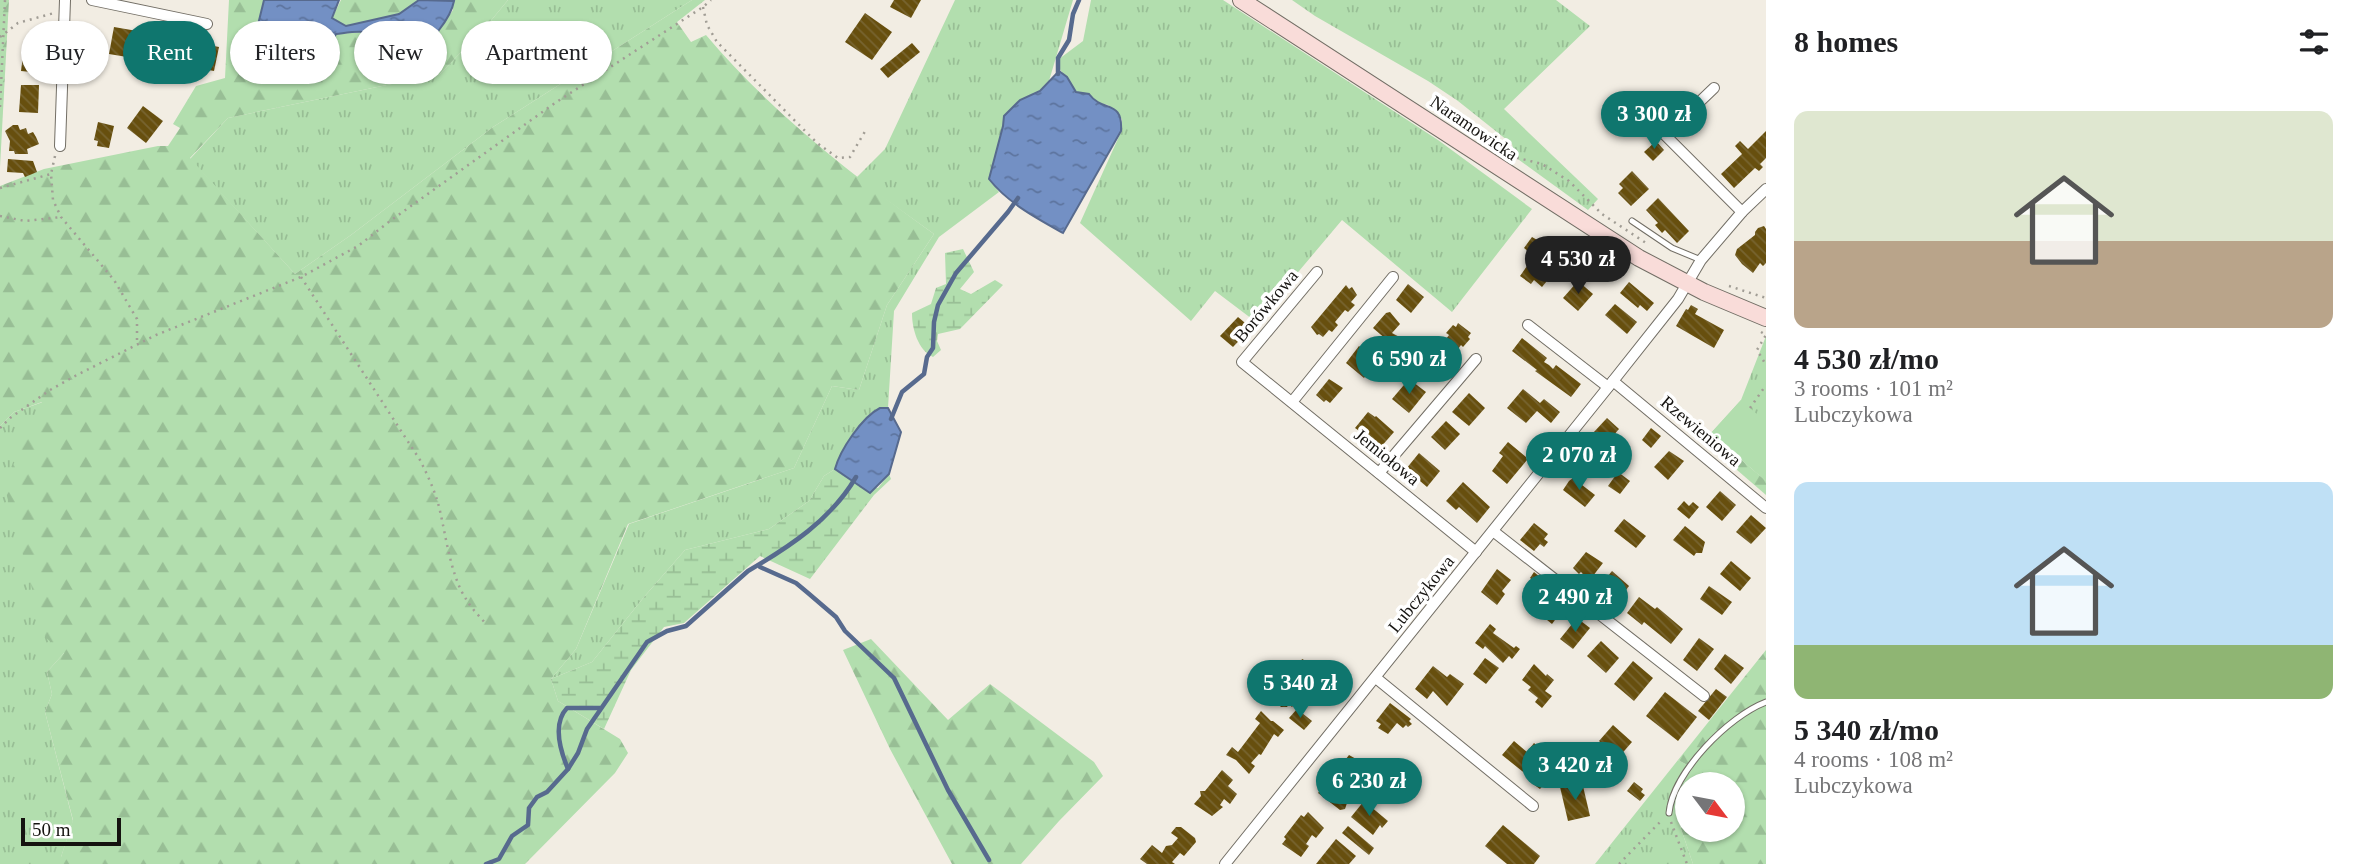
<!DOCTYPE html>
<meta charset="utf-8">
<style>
:root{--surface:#fff;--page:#f6f6f6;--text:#202124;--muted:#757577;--accent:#0f766e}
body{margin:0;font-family:Georgia,serif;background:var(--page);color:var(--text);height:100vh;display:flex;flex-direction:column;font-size:26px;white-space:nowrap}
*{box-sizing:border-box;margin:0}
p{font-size:23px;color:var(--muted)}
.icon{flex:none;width:38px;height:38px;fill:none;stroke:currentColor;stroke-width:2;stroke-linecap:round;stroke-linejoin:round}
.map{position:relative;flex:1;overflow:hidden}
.details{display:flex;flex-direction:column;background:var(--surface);width:595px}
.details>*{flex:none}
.top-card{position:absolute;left:21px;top:21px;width:665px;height:63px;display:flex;gap:14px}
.needle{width:46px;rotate:122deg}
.fabs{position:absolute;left:1675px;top:772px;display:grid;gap:14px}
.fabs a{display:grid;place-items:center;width:70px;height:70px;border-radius:50%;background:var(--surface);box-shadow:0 2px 5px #0004;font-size:35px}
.scale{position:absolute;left:21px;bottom:18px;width:100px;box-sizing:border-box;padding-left:7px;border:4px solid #151310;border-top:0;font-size:19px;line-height:24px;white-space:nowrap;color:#151310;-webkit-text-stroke:5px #fff;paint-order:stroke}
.price{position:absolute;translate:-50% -60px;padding:0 16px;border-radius:24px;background:var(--accent);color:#fff;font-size:23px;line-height:46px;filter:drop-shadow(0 2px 4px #0008)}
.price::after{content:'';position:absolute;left:50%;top:42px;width:21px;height:16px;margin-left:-10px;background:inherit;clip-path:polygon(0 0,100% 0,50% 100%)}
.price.current{background:#222;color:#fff}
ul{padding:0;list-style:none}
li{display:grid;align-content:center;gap:14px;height:371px;padding:0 28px}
li span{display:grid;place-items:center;height:217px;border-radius:14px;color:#555}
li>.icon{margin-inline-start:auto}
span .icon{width:126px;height:126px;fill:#fffc;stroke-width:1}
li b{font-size:30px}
h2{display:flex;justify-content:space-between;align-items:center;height:84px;padding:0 28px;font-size:30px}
.pill{padding:0 24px;border-radius:32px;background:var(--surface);box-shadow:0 2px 5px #0004;font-size:24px;line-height:63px}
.pill.current{background:var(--accent);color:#fff}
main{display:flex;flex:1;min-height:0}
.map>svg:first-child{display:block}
.grass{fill:url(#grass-tufts)}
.forest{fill:url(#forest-firs);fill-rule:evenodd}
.wetland{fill:url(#wetland-marsh)}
.pitch{fill:#b2deae}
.water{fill:url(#water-ripples);stroke:#576a8e;stroke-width:2}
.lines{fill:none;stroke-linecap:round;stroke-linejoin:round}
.stream{stroke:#576a8e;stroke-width:4.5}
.building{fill:url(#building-back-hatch)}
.lane-casing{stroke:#726e65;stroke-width:7}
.street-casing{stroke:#726e65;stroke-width:12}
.secondary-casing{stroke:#726e65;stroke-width:18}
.path{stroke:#a19d95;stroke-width:2.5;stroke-dasharray:2 5;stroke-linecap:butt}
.lane{stroke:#fff;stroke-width:5}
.street{stroke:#fff;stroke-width:10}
.secondary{stroke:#f9dcd9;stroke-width:16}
.labels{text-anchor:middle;stroke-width:7;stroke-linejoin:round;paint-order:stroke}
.street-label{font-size:18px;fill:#151310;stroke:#fff}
</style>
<main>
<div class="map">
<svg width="1766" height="864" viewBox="0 0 1766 864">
<defs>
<pattern id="grass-tufts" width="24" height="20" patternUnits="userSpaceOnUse" patternTransform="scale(1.75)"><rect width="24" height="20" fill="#b2deae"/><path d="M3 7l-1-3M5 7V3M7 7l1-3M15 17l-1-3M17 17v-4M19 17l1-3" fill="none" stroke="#98be95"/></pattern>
<pattern id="forest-firs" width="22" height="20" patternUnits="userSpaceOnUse" patternTransform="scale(1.75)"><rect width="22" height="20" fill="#b2deae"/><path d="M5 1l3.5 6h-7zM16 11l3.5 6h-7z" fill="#98be95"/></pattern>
<pattern id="wetland-marsh" width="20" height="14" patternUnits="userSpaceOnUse" patternTransform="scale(1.75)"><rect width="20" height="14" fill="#b2deae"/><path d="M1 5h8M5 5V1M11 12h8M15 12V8" fill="none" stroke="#98be95"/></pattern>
<pattern id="water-ripples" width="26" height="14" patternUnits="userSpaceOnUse" patternTransform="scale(1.75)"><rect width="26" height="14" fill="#7390c4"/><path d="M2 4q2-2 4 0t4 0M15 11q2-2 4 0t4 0" fill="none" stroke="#5d749e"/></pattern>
<pattern id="building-back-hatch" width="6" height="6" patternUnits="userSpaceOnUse" patternTransform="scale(1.75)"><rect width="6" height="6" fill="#674f0e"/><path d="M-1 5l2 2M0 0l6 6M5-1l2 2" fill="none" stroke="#776430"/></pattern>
</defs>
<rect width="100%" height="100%" fill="#f2ede3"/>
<g class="grass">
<path d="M508 0H692L493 127 351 235 295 274 190 159 228 118 440 74 489 23Z"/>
<path d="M955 0H1073L1049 81 1040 91 1020 100 1004 116 1003 126 989 179 999 192 939 237 894 311 888 408H880L871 413 849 440 835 469 824 476 809 501 769 529 685 550 644 597 592 662 551 679 576 649 629 524 794 468 832 386 859 390 887 305 934 234 856 178 885 149Z"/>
<path d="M1091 0H1223L1438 140 1532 209 1452 312 1342 220 1256 322 1215 291 1191 321 1080 223 1121 132 1122 119 1108 105 1095 102 1089 94 1076 92 1059 68V59L1083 41Z"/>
<path d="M1292 0H1556L1590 26 1504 109 1598 199 1588 210 1515 157 1512 144 1458 101 1428 81 1315 16Z"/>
<path d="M1766 336V481L1711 433 1741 400Z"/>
<path d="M43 402 64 653 47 672 52 694 45 712 73 821 61 857V864H0V426L14 412Z"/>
<path d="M1678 760 1693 768 1679 787 1675 811 1693 864H1595Z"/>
</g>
<g class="forest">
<path d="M0 0H9L0 167Z"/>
<path d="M229 0H264L253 46 332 58V41L336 34 365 32 392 45 431 41 453 10V0H508L489 23 440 74 228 118 190 158 295 274 351 235 493 127 692 0H705L677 22 691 42 706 35C771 112 852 175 934 234L887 305 859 390 832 386 794 468 628 524 576 649 551 679 558 701 620 739 628 753 615 773 525 864H61V857L73 820 45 712 52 694 47 672 64 653 45 637 4 485 42 402 14 412 0 426V186L44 169 158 146H168L180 128 173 124 196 86 225 78Z"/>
<path d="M341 0H419L399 14 346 26 332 18Z"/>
<path d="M1700 424 1766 481V495L1693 432Z"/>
<path d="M871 639 948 720 990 684 1094 762 1103 776 1059 821 1021 864H952L890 749 843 650Z"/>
<path d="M1766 650V864H1693L1675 811 1679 787 1693 768 1678 760ZM1687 784H1732V830H1687Z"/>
</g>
<g class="wetland">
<path d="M963 249 974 272 960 289 971 294 995 280 1003 285 960 329 938 334 937 341 941 350 933 357C918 350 912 329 912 313L931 304 936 288 946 284 945 253Z"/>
<path d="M835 469 853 482 878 488 889 474 891 479 874 495 810 579 760 556 684 623 664 627 631 670 604 729 558 701 551 679 592 662 644 597 685 550 769 529 809 501 824 476Z"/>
</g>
<path class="pitch" d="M1741 400 1766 422V481L1711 433Z"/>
<g class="water">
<path d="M264 0H339L332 18 346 26 399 14 419 0 454 1C452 12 446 21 439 30 421 57 404 51 378 38 374 36 368 32 364 32 355 31 345 33 336 34 328 46 335 63 324 75 317 83 303 83 293 83 238 82 256 35 264 0Z"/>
<path d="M1059 71 1067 77 1076 92 1089 94C1103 113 1123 99 1121 131L1063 233C1036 218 1008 203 989 179L1003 126 1004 116 1020 100 1040 91Z"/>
<path d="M880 408H888L901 432 889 474 870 493 835 469C840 450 862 417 880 408Z"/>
</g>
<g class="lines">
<g class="stream">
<path d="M1058 74V58L1069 40 1073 14 1079 0"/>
<path d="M891 419 902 392 924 374 927 357 933 348 934 322 938 305 956 273 1008 212 1018 198"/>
<path d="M760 567 796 583 808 593 836 617 845 631 894 678 948 790 989 860"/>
<path d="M568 769C560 750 552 724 567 708H600"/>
<path d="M486 864 499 859 512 836 528 825 529 808 537 797 547 792 568 769 578 753 587 729 647 642 667 631 686 626 748 571C789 547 831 520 856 477"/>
</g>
</g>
<g class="building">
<path d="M894 0H921L911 18 890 7Z"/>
<path d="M865 13 892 32 872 60 845 42Z"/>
<path d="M114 27 137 31 133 58 109 54Z"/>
<path d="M177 39 219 47 214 71 172 63Z"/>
<path d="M912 43 920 52 888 78 880 69Z"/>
<path d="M24 48 44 50 42 73 21 71Z"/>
<path d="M21 85H39L38 113 19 112Z"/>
<path d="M143 106 163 121 146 143 127 128Z"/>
<path d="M98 122 114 126 109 148 97 146 98 141 94 140Z"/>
<path d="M13 125H18L20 130 26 128 28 134 33 132 36 137 39 144 27 149 28 154H15L14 151H9L10 141 5 131Z"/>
<path d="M1766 131V158L1760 164 1763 167 1759 171 1755 168 1734 188 1721 174 1742 154 1735 146 1740 141 1748 149Z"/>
<path d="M1656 141 1664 150 1653 161 1644 152Z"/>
<path d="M8 159 33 161 37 172 25 177 23 173 7 172Z"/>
<path d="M1632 171 1649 189 1631 206 1618 193 1623 188 1619 184Z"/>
<path d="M1658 198 1689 231 1677 243 1665 230 1662 233 1655 225 1658 223 1646 210Z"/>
<path d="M1764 226 1766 229V263L1763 266 1760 263 1753 273 1742 264 1735 255 1737 249 1755 235V232L1758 228Z"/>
<path d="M1532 237 1556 251 1542 269 1551 276 1542 287 1534 280 1531 284 1520 276 1534 256 1524 248Z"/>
<path d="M1578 281 1593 294 1578 311 1563 298Z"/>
<path d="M1629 282 1654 303 1647 311 1640 305 1638 308 1620 293Z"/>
<path d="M1408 284 1424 297 1411 313 1396 300Z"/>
<path d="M1346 285 1349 289 1352 287 1357 295 1351 302 1355 305 1348 312 1345 310 1335 322 1338 325 1332 332 1329 330 1323 337 1319 334 1317 335 1311 327Z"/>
<path d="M1615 304 1637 322 1627 334 1605 315Z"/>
<path d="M1691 305 1698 309 1695 314 1724 330 1714 348 1676 326 1686 309 1688 310Z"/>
<path d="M1390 312 1400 324 1392 333 1405 340 1398 349 1396 347 1392 352 1383 345 1387 340 1373 328 1386 313Z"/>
<path d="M1238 317 1251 328 1233 347 1220 336Z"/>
<path d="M1458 323 1471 333 1468 337 1470 339 1463 347 1461 345 1458 349 1446 339 1449 335 1446 333 1453 325 1456 327Z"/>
<path d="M1522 338 1547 358 1544 362 1549 365 1553 369 1556 365 1581 384 1571 397 1535 371 1537 370 1512 351Z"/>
<path d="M1359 346 1371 356 1366 363 1372 368 1364 378 1346 363Z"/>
<path d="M1431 352 1443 362 1438 367 1443 371 1439 377 1433 373 1431 376 1419 367Z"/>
<path d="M1329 379 1343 388 1330 403 1326 400 1324 402 1316 395Z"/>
<path d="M1409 379 1426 392 1409 413 1392 399Z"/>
<path d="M1523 389 1540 403 1544 399 1560 412 1551 423 1537 411 1526 423 1507 408Z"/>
<path d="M1469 393 1485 408 1469 426 1452 412Z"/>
<path d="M1368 412 1375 417 1376 416 1394 432 1380 448 1374 444 1376 442 1355 428Z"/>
<path d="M1607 418 1619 429 1606 444 1593 433Z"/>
<path d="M1446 421 1460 434 1445 450 1431 437Z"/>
<path d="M1651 428 1661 436 1651 448 1642 440Z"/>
<path d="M1508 442 1526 457 1527 460 1507 484 1492 471 1503 456 1499 453Z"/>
<path d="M1669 451 1684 461 1668 480 1654 467Z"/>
<path d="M1419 453 1440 471 1427 487 1406 469Z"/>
<path d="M1618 472 1630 481 1620 494 1608 486Z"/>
<path d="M1573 478 1595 495 1585 507 1563 490 1569 481Z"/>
<path d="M1463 482 1490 507 1477 523 1459 507 1456 510 1446 501Z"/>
<path d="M1720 491 1736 505 1722 521 1706 507Z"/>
<path d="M1684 501 1689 506 1693 502 1699 507 1689 519 1677 509Z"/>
<path d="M1751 515 1766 528 1751 544 1736 532Z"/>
<path d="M1624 519 1646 536 1636 548 1614 531Z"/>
<path d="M1534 523 1548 534 1544 539 1548 542 1544 547 1540 544 1534 551 1520 540Z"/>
<path d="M1685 526 1705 542 1702 553H1696L1694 556 1673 540Z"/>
<path d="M1586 552 1603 563 1589 581 1581 572 1579 574 1573 568Z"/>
<path d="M1731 561 1751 578 1740 591 1720 574Z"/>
<path d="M1497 569 1511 580 1502 591 1505 594 1497 605 1481 592Z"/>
<path d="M1612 571 1629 586 1617 602 1599 587Z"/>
<path d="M1534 572 1547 583 1538 595 1529 589 1535 582 1530 578Z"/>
<path d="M1709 586 1732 602 1722 615 1700 599Z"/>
<path d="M1639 597 1655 609 1657 607 1683 629 1671 644 1644 622 1642 625 1627 613Z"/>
<path d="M1547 598 1564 608 1552 624 1536 611Z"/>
<path d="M1577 618 1590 628 1573 649 1560 639Z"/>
<path d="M1490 624 1496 629 1493 633 1514 648 1516 646 1520 649 1512 659 1509 656 1503 663 1485 646 1483 649 1475 643Z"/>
<path d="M1699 638 1714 649 1697 671 1683 660Z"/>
<path d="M1601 641 1619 658 1606 673 1587 656Z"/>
<path d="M1725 654 1744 668 1731 684 1714 669Z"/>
<path d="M1485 658 1499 668 1486 684 1473 674Z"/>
<path d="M1303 659 1306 665 1318 675 1292 707 1289 704 1287 707H1281L1277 703 1279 695 1275 693 1282 685 1277 681 1281 676 1287 675 1286 670 1290 665 1295 669 1297 662Z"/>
<path d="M1633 661 1653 678 1634 701 1614 684Z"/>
<path d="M1534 664 1546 676 1547 674 1554 680 1545 691 1552 696 1542 708 1535 702 1538 698 1528 690 1531 687 1522 680Z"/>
<path d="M1433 666 1447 677 1450 674 1464 684 1447 706 1433 691 1427 699 1415 689Z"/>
<path d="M1716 689 1727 697 1709 720 1698 711Z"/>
<path d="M1665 692 1697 717 1678 741 1646 716Z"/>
<path d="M1390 703 1411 719 1409 721 1412 724 1408 727 1406 725 1403 728 1397 723 1388 734 1378 728 1381 724 1376 721Z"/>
<path d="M1297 709 1312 721 1304 730 1289 718Z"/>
<path d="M1261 711 1271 721H1273L1284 730 1278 737 1274 734 1261 755 1259 754 1251 763 1255 766 1249 774 1236 760 1226 755 1232 747 1238 752 1260 723 1255 719Z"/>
<path d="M1613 725 1632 742 1618 758 1599 741Z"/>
<path d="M1514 741 1527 752 1534 743 1545 753 1535 766 1539 769 1540 767 1551 775 1540 789 1529 781 1532 777 1528 773 1527 775 1502 755Z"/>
<path d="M1349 755 1365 764 1363 767 1366 769 1362 773 1364 774 1355 782 1339 768Z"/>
<path d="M1222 770 1233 780 1228 786 1237 794 1230 804 1224 799 1220 805 1223 807 1212 816 1194 804 1201 796 1200 791H1205Z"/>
<path d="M1328 780 1348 800 1345 809 1340 810 1318 793Z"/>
<path d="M1582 782 1590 816 1568 821 1560 787Z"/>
<path d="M1634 782 1643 789 1641 792 1645 795 1640 801 1627 791Z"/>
<path d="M1364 801 1388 821 1382 828 1380 825 1373 835 1351 817Z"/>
<path d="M1308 812 1324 828 1316 838 1312 835 1306 844 1309 846 1301 857 1282 844 1286 839 1284 837 1301 815 1304 817Z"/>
<path d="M1503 825 1540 856 1534 864H1507L1485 846Z"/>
<path d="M1348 826 1374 848 1369 855 1342 833Z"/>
<path d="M1176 827H1181L1195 838 1196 842 1184 856 1180 853 1172 862 1175 864H1147L1140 859 1152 845 1162 853 1166 846 1172 845 1178 838 1171 833Z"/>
<path d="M1336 839 1356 856 1349 864H1316Z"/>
</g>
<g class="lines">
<g class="lane-casing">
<g id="lane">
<path d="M1632 221 1672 248 1701 260"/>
<path d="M1669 813C1673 772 1729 716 1766 702"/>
</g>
</g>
<g class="street-casing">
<g id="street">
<path d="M92 0 207 24"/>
<path d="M1714 88 1665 135 1742 212"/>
<path d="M60 146 65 0"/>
<path d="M1317 272 1242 362 1476 552"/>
<path d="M1528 325 1608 387"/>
<path d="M1613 381 1766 508"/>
<path d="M1292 402 1393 277"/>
<path d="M1379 473 1476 359"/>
<path d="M1493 531 1704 696"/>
<path d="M1376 678 1533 806"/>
<path d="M1225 864 1613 381 1678 299 1701 260 1742 212 1766 189"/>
</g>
</g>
<g class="secondary-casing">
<path id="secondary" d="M1241 0 1639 258 1704 292 1766 318"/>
</g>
<g class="path">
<path d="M703 7 707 25 717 42 817 143 838 158 850 157 867 128"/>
<path d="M0 37 18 23 54 13"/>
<path d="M0 107 5 0"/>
<path d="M55 156 51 174 53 200 61 217 114 280 137 319V345"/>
<path d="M1510 156 1542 164 1569 181 1602 214 1649 245"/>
<path d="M0 188 51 174"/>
<path d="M0 216 25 221 61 217"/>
<path d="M301 277 420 460C428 476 436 493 440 511 446 537 451 576 466 599 471 608 480 617 487 625"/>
<path d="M1729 286 1766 298"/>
<path d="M1761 332 1766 335 1757 350 1766 365"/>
<path d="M1750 408 1766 385"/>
<path d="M0 428 10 418 50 390 75 376 156 335 301 277 358 246 390 221 555 103 703 7 711 0"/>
<path d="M1714 449 1721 441"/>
<path d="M1671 822 1687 864"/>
<path d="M1619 864 1662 820"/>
</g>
<use href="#lane" class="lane"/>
<use href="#street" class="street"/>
<use href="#secondary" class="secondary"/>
</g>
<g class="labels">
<g class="street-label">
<text transform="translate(1474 128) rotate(34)" y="6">Naramowicka</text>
<text transform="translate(1266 306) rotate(-50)" y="6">Borówkowa</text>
<text transform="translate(1701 431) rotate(40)" y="6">Rzewieniowa</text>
<text transform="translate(1387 457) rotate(39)" y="6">Jemiołowa</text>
<text transform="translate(1421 594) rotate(-51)" y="6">Lubczykowa</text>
</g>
</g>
</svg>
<div class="fabs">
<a><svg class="needle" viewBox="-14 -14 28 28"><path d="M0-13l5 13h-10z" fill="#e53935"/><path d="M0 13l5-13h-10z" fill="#757577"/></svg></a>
</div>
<div class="scale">50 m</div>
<b class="price" style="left:1654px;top:151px">3 300 zł</b>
<b class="price current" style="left:1578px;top:296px">4 530 zł</b>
<b class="price" style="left:1409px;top:396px">6 590 zł</b>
<b class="price" style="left:1579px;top:492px">2 070 zł</b>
<b class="price" style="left:1575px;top:634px">2 490 zł</b>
<b class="price" style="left:1300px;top:720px">5 340 zł</b>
<b class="price" style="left:1575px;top:802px">3 420 zł</b>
<b class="price" style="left:1369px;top:818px">6 230 zł</b>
<div class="top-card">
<a class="pill">Buy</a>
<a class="pill current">Rent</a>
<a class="pill">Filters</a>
<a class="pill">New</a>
<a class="pill">Apartment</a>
</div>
</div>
<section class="details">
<h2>8 homes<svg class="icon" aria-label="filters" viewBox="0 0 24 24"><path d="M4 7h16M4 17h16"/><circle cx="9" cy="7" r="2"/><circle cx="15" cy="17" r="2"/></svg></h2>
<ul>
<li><span style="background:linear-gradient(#dfe7d0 60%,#b9a48a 0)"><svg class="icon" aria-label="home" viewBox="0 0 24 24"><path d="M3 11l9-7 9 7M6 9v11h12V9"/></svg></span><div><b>4 530 zł/mo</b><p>3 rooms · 101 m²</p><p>Lubczykowa</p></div></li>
<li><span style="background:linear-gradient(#bfe0f5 75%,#8fb573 0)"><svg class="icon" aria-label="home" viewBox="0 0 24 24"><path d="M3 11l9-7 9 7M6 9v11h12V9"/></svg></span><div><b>5 340 zł/mo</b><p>4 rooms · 108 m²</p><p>Lubczykowa</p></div></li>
</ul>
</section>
</main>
